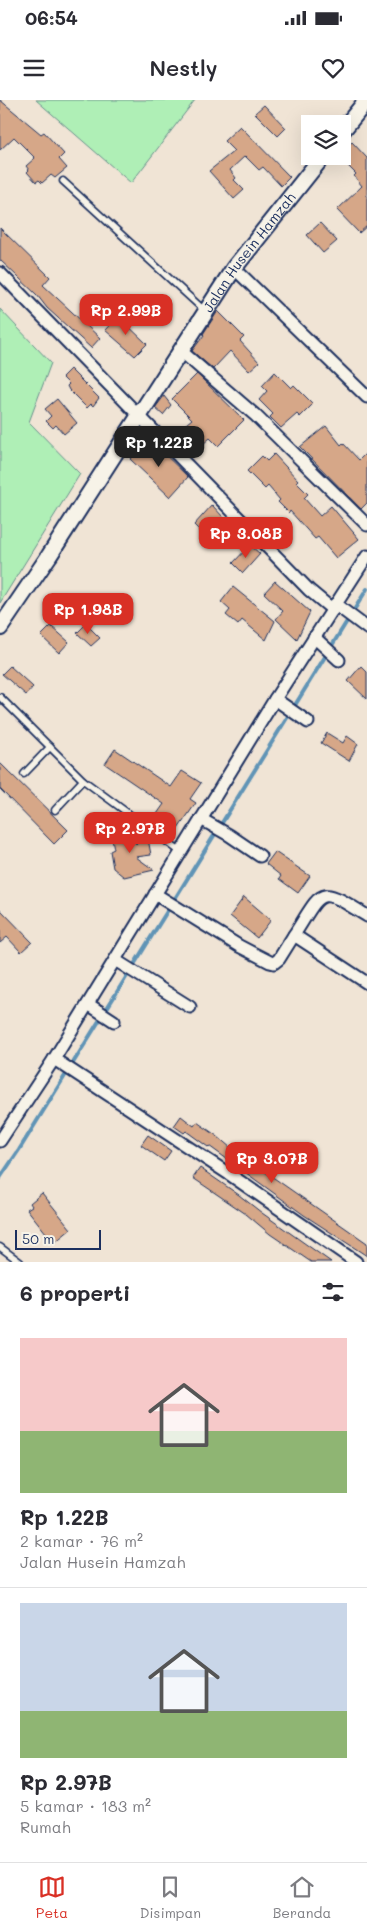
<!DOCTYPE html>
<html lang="id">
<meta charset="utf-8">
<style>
:root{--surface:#fff;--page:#f7f7f7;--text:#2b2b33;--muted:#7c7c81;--line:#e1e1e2;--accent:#d93025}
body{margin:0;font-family:Mali,sans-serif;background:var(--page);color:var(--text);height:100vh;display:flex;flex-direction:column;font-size:19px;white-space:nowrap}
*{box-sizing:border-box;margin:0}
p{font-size:16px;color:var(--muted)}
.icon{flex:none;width:28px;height:28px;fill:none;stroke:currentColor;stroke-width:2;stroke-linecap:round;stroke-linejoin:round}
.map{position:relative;height:1162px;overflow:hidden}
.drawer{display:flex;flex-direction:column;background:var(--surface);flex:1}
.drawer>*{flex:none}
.tools{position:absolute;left:301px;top:15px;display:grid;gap:10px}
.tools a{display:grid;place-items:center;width:50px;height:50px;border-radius:0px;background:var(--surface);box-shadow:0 5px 20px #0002;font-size:25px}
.scale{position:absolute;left:15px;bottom:12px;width:86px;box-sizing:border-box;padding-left:5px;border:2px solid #1b2f5e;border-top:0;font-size:14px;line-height:18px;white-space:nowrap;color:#1b2f5e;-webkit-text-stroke:4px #f7f3e8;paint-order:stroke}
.price{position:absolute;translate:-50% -42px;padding:0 11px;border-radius:10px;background:var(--accent);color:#fff;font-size:16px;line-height:32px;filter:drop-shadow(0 1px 2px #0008)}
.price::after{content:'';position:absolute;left:50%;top:30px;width:15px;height:11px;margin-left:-8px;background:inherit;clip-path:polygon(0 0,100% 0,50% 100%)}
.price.active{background:#222;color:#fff}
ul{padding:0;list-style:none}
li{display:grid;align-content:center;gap:10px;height:265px;padding:0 20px}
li+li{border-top:1px solid var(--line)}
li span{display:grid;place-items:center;height:155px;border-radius:0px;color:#555}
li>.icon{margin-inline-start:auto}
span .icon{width:90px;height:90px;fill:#fffc;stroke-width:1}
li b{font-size:21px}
h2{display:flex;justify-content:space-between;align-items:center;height:60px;padding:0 20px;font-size:21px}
.status{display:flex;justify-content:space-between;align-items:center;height:35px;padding:0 25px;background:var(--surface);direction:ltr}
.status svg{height:14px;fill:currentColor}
header{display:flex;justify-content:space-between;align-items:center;height:65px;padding:0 20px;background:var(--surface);font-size:22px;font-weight:600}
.menu{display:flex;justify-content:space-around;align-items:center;height:70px;border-top:1px solid var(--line);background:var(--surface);font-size:14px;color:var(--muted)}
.menu a{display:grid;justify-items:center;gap:2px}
.menu .active{color:var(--accent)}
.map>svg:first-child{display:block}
.green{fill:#afefb6;stroke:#658f8a}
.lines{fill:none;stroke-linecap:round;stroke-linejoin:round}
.stream{stroke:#6194b6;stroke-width:4}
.building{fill:#d6a788;stroke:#1b2f5e}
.service-casing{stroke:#1b2f5e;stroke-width:9}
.minor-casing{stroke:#1b2f5e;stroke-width:15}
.tertiary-casing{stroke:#1b2f5e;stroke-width:19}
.service{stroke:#f7f3e8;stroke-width:5.5}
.minor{stroke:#f7f3e8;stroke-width:11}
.tertiary{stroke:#f7f3e8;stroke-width:15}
.labels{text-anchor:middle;stroke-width:4;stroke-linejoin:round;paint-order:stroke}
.street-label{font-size:14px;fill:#1b2f5e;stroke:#f7f3e8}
</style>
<div class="status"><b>06:54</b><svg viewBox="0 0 49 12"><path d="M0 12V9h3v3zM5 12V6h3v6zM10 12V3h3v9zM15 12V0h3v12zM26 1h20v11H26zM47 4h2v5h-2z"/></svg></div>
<header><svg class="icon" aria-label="menu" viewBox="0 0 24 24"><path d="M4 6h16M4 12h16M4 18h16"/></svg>Nestly<svg class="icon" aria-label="heart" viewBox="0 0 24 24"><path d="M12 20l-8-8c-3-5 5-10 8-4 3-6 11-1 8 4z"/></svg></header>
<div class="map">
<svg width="367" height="1162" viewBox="0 0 367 1162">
<rect width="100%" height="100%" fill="#f0e4d5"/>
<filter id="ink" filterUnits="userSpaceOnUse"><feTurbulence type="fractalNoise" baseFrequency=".02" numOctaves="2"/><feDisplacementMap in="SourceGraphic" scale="10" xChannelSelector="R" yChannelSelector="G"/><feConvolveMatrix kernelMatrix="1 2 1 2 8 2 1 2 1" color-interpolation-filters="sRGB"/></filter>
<g filter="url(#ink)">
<g class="green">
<path d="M36 0H195L131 83Z"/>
<path d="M0 209 51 263 29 322 80 374 0 503Z"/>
</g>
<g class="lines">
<path class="stream" d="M0 1078 19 1050 367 489"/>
</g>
<g class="building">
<path d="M0 0 41 34 44 32 64 54 59 59 67 68 55 78 51 75 42 83 39 80 36 82 27 72 29 70 26 66 35 58 14 37 0 50Z"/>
<path d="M264 5 286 28 278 36 255 13Z"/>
<path d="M240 26 290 77 281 86 263 67 259 70 245 56 230 70 236 78 234 80 244 90 234 99 209 71 234 51 224 41Z"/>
<path d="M352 42 367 58V126L359 133 337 110 362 86 354 76 356 74 342 60V51Z"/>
<path d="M320 123 337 141 323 153 307 135Z"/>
<path d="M0 128 50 177 43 185 100 238 91 248 47 208 37 195 0 160Z"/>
<path d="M218 211 244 237 240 241 259 262 249 271 230 251 213 269 192 251 204 235 203 234Z"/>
<path d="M118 216 147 244 135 256 105 230Z"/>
<path d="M70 269 99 298 93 306 91 304 87 308 69 290 67 286 69 284 62 277Z"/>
<path d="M275 272 291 288 294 285 313 304 300 317 297 314 281 328 270 317 273 314 259 300 267 291 262 286Z"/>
<path d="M197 274 244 320 218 346 210 338 189 356 170 337 192 319 172 299Z"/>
<path d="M164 296 171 305 163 315 155 308Z"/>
<path d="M57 299 77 323 64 334 56 325 53 328 46 321 51 316 45 309Z"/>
<path d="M326 326 341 345 343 343 359 360 367 352V403L361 409 300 347Z"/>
<path d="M149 339 188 377 170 397 130 359Z"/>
<path d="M274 354 298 380 296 382 308 394 304 398 320 416 331 406 359 439 336 458 318 437 315 439 290 411 289 413 278 402 280 400 268 386 265 389 247 371 262 356 267 361Z"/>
<path d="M212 405 224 418 212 429 214 433 208 439 194 425Z"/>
<path d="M250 445 260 454 243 473 233 463Z"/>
<path d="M275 481 310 512 297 539 276 519 283 511 264 493Z"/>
<path d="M233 487 275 521 266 540 242 520 238 525 226 515 230 510 221 502Z"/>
<path d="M86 524 100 538 91 546 77 533Z"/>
<path d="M51 526 69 542 59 553 41 536Z"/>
<path d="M10 566 33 587 26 595 2 574Z"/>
<path d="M361 566 367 572V599L348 581Z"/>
<path d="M327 633 343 643 347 636 358 644 349 661 321 643Z"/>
<path d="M115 649 171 687 182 671 201 683 190 699 196 703 171 739 150 724 164 704 105 664Z"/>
<path d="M0 663 68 730 54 744 0 689Z"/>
<path d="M133 731 136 744 145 731 147 733 151 755 136 757 154 770 124 777 113 768 110 751 114 749 112 739 123 737 122 734Z"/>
<path d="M275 752 310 776 298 793 279 779 281 776 266 764Z"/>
<path d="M244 797 271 820 257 838 230 816Z"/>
<path d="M0 809 32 842 21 852 7 837 0 843Z"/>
<path d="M181 1016 194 1026 197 1022 217 1036 231 1048 367 1143V1156L304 1115 209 1046 208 1047 186 1031 184 1033 174 1026Z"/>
<path d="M148 1035 171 1051 164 1061 141 1045Z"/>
<path d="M200 1068 239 1095 262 1113 331 1162H311L270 1134 246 1114 193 1078Z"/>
<path d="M42 1093 71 1129 54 1143 27 1109 32 1106 30 1103Z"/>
</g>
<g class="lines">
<g class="service-casing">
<g id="service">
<path d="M63 81 206 212"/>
<path d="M0 597 83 680 55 710"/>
<path d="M24 674 50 647"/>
<path d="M83 680 182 753"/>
<path d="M0 1147 20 1162"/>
</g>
</g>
<g class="minor-casing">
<g id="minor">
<path d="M234 168 367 297"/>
<path d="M0 173 309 490 333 510"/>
<path d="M181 251 255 315 367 425"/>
<path d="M335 504 367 528"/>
<path d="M314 537 339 560"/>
<path d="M275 599 308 622"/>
<path d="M201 719 229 735 260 756"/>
<path d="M155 794 239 846 270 862 274 863 279 859 294 835 367 883"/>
<path d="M294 835C324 788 318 785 367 816"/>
<path d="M115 860 190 907"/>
<path d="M88 904 114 921"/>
<path d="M54 959 232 1076 356 1162"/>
<path d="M0 1041 54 959 275 599 367 456"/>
</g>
</g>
<g class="tertiary-casing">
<g id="tertiary">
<path d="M342 31 367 0"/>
<path id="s1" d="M0 528 49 456 234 168 323 56"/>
</g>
</g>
<use href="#service" class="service"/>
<use href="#minor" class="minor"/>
<use href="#tertiary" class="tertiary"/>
</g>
</g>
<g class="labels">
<g class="street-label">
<text dy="5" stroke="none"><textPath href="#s1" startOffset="451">Jalan Husein Hamzah</textPath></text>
</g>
</g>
</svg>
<div class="tools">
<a><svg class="icon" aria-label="layers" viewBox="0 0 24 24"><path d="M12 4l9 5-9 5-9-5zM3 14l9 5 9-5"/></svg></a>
</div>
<div class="scale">50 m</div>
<b class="price" style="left:126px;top:236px">Rp 2.99B</b>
<b class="price active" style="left:159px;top:368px">Rp 1.22B</b>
<b class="price" style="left:246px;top:459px">Rp 3.08B</b>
<b class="price" style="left:88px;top:535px">Rp 1.98B</b>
<b class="price" style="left:130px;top:754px">Rp 2.97B</b>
<b class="price" style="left:272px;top:1084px">Rp 3.07B</b>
</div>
<section class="drawer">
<h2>6 properti<svg class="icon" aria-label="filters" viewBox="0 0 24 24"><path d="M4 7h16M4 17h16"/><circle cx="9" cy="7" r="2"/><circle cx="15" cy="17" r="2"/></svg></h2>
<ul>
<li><span style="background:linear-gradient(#f6c9c9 60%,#8fb573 0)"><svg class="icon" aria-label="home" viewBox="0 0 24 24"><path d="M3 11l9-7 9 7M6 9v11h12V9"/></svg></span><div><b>Rp 1.22B</b><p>2 kamar · 76 m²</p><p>Jalan Husein Hamzah</p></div></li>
<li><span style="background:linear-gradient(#c9d6e8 70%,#8fb573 0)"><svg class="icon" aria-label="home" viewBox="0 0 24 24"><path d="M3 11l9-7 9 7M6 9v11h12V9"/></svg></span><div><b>Rp 2.97B</b><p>5 kamar · 183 m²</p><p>Rumah</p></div></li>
</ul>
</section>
<nav class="menu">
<a class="active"><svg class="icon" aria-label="map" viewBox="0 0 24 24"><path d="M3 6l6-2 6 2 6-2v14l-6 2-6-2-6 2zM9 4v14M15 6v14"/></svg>Peta</a>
<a><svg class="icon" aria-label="saved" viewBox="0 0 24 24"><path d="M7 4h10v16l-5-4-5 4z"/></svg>Disimpan</a>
<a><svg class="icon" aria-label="home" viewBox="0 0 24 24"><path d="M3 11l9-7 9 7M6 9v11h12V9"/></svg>Beranda</a>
</nav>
